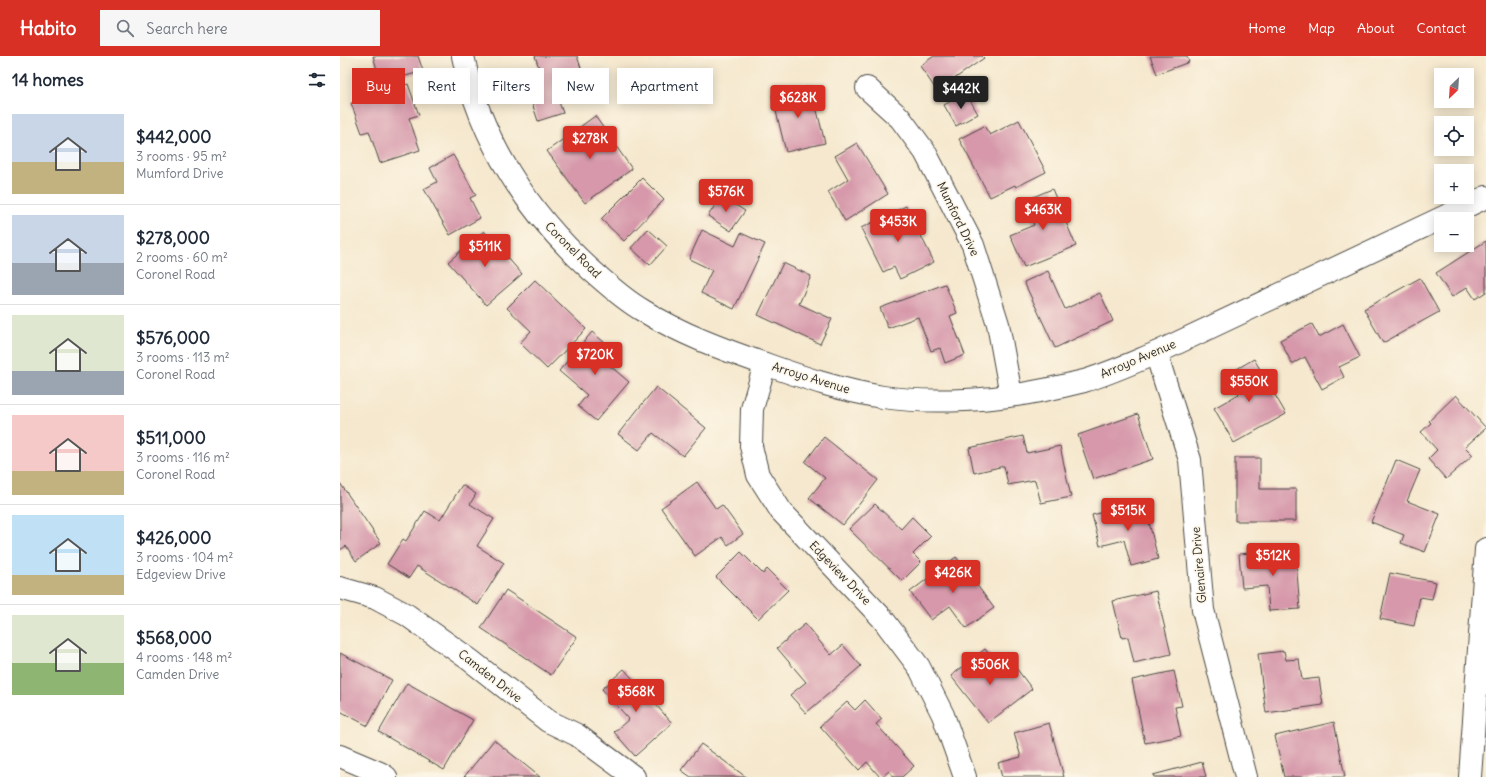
<!DOCTYPE html>
<meta charset="utf-8">
<style>
:root{--surface:#fff;--page:#f6f6f7;--text:#1f2937;--muted:#747a83;--line:#e0e1e3;--accent:#d93025}
body{margin:0;font-family:Delius,sans-serif;background:var(--page);color:var(--text);height:100vh;display:flex;flex-direction:column;font-size:15px;white-space:nowrap}
*{box-sizing:border-box;margin:0}
p{font-size:13px;color:var(--muted)}
.icon{flex:none;width:22px;height:22px;fill:none;stroke:currentColor;stroke-width:2;stroke-linecap:round;stroke-linejoin:round}
.map{position:relative;flex:1;overflow:hidden}
.drawer{display:flex;flex-direction:column;background:var(--surface);width:340px}
.drawer>*{flex:none}
.banner{position:absolute;left:12px;top:12px;width:380px;height:36px;display:flex;gap:8px}
.needle{width:26px;rotate:205deg}
.fabs{position:absolute;left:1094px;top:12px;display:grid;gap:8px}
.fabs a{display:grid;place-items:center;width:40px;height:40px;border-radius:0px;background:var(--surface);box-shadow:0 2px 10px #0003;font-size:20px}
.price{position:absolute;translate:-50% -34px;padding:0 9px;border-radius:4px;background:var(--accent);color:#fff;font-size:13px;line-height:26px;filter:drop-shadow(0 1px 2px #0008)}
.price::after{content:'';position:absolute;left:50%;top:24px;width:12px;height:9px;margin-left:-6px;background:inherit;clip-path:polygon(0 0,100% 0,50% 100%)}
.price.active{background:#222;color:#fff}
ul{padding:0;list-style:none}
li{display:flex;align-items:center;gap:12px;height:100px;padding:0 12px}
li+li{border-top:1px solid var(--line)}
li span{display:grid;place-items:center;flex:none;width:112px;height:80px;border-radius:0px;color:#555}
li>.icon{margin-inline-start:auto}
span .icon{width:48px;height:48px;fill:#fffc;stroke-width:1}
li b{font-size:17px}
h2{display:flex;justify-content:space-between;align-items:center;height:48px;padding:0 12px;font-size:17px}
.tag{padding:0 14px;border-radius:0px;background:var(--surface);box-shadow:0 2px 10px #0003;font-size:14px;line-height:36px}
.tag.active{background:var(--accent);color:#fff}
header{display:flex;align-items:center;gap:24px;box-sizing:border-box;height:56px;padding:0 20px;background:var(--accent);color:#fff}
header strong{font-size:19px}
nav{display:flex;gap:22px;margin-inline-start:auto;font-size:14px}
.search{width:280px;height:36px;background:var(--page);display:flex;align-items:center;gap:10px;box-sizing:border-box;padding:0 14px;border-radius:0px;color:var(--muted);font-size:15px}
main{display:flex;flex:1;min-height:0}
.map>svg:first-child{display:block}
.building{fill:#d698aa}
.lines{fill:none;stroke-linecap:round;stroke-linejoin:round}
.minor-casing{stroke:#494743;stroke-width:24}
.minor{stroke:#fff;stroke-width:22}
.labels{text-anchor:middle;stroke-width:3;stroke-linejoin:round;paint-order:stroke}
.street-label{font-size:12px;fill:#2b2b2b;stroke:#fcf5e5}
</style>
<header>
<strong>Habito</strong>
<div class="search"><svg class="icon" aria-label="search" viewBox="0 0 24 24"><circle cx="10" cy="10" r="6"/><path d="M15 15l6 6"/></svg>Search here</div>
<nav><a>Home</a><a>Map</a><a>About</a><a>Contact</a></nav>
</header>
<main>
<section class="drawer">
<h2>14 homes<svg class="icon" aria-label="filters" viewBox="0 0 24 24"><path d="M4 7h16M4 17h16"/><circle cx="9" cy="7" r="2"/><circle cx="15" cy="17" r="2"/></svg></h2>
<ul>
<li><span style="background:linear-gradient(#c9d6e8 60%,#c2b280 0)"><svg class="icon" aria-label="home" viewBox="0 0 24 24"><path d="M3 11l9-7 9 7M6 9v11h12V9"/></svg></span><div><b>$442,000</b><p>3 rooms · 95 m²</p><p>Mumford Drive</p></div></li>
<li><span style="background:linear-gradient(#c9d6e8 60%,#9aa5b1 0)"><svg class="icon" aria-label="home" viewBox="0 0 24 24"><path d="M3 11l9-7 9 7M6 9v11h12V9"/></svg></span><div><b>$278,000</b><p>2 rooms · 60 m²</p><p>Coronel Road</p></div></li>
<li><span style="background:linear-gradient(#dfe7d0 70%,#9aa5b1 0)"><svg class="icon" aria-label="home" viewBox="0 0 24 24"><path d="M3 11l9-7 9 7M6 9v11h12V9"/></svg></span><div><b>$576,000</b><p>3 rooms · 113 m²</p><p>Coronel Road</p></div></li>
<li><span style="background:linear-gradient(#f6c9c9 70%,#c2b280 0)"><svg class="icon" aria-label="home" viewBox="0 0 24 24"><path d="M3 11l9-7 9 7M6 9v11h12V9"/></svg></span><div><b>$511,000</b><p>3 rooms · 116 m²</p><p>Coronel Road</p></div></li>
<li><span style="background:linear-gradient(#bfe0f5 75%,#c2b280 0)"><svg class="icon" aria-label="home" viewBox="0 0 24 24"><path d="M3 11l9-7 9 7M6 9v11h12V9"/></svg></span><div><b>$426,000</b><p>3 rooms · 104 m²</p><p>Edgeview Drive</p></div></li>
<li><span style="background:linear-gradient(#dfe7d0 60%,#8fb573 0)"><svg class="icon" aria-label="home" viewBox="0 0 24 24"><path d="M3 11l9-7 9 7M6 9v11h12V9"/></svg></span><div><b>$568,000</b><p>4 rooms · 148 m²</p><p>Camden Drive</p></div></li>
</ul>
</section>
<div class="map">
<svg width="1146" height="721" viewBox="0 0 1146 721">
<rect width="100%" height="100%" fill="#fcf5e5"/>
<filter id="ink" filterUnits="userSpaceOnUse"><feTurbulence type="fractalNoise" baseFrequency=".025" numOctaves="2"/><feDisplacementMap in="SourceGraphic" scale="8" xChannelSelector="R" yChannelSelector="G"/><feConvolveMatrix kernelMatrix="1 2 1 2 8 2 1 2 1" color-interpolation-filters="sRGB"/></filter>
<filter id="wash" filterUnits="userSpaceOnUse"><feTurbulence type="fractalNoise" baseFrequency=".012" numOctaves="4" result="noise"/><feDisplacementMap in="SourceGraphic" scale="16" xChannelSelector="R" yChannelSelector="G"/><feGaussianBlur stdDeviation="0.9" result="paint"/><feColorMatrix in="noise" values="0 0 0 0 0 0 0 0 0 0 0 0 0 0 0 0 0 1.4 0 .05"/><feComposite in="paint" operator="in"/></filter>
<g filter="url(#wash)">
<rect width="100%" height="100%" fill="#f5e8ce"/>
<g id="blocks">
<g class="building">
<path d="M33 0H78L83 15 41 27Z"/>
<path d="M195 0H237L249 36 219 46 223 57 198 65 184 23 201 18Z"/>
<path d="M594 0H642L644 2 597 35 580 10Z"/>
<path d="M810 0H847L849 6 817 18Z"/>
<path d="M68 28 79 59 69 62 80 94 40 107 29 75 22 77 11 47Z"/>
<path d="M471 30 485 87 446 96 432 39Z"/>
<path d="M626 37 638 58 616 70 604 49Z"/>
<path d="M255 60 292 113 245 147 207 95Z"/>
<path d="M679 64 706 116 676 131 675 129 650 141 619 83 644 70 650 79Z"/>
<path d="M517 87 548 138 505 165 488 136 508 123 495 100Z"/>
<path d="M113 99 136 139 130 142 140 162 110 179 84 133 97 126 90 112Z"/>
<path d="M302 122 324 144 284 185 261 163Z"/>
<path d="M712 133 736 190 684 211 670 179 694 169 684 145Z"/>
<path d="M381 140 405 155 391 175 368 160Z"/>
<path d="M566 150 594 206 560 223 554 211 543 216 521 172Z"/>
<path d="M308 173 327 190 310 209 291 192Z"/>
<path d="M362 174 395 190 401 177 425 188 394 253 361 237 372 214 349 203Z"/>
<path d="M144 175 182 218 146 249 108 206Z"/>
<path d="M1146 185V236L1135 243 1127 231 1112 241 1096 217Z"/>
<path d="M443 207 471 220 459 248 492 263 480 288 418 259Z"/>
<path d="M708 215 725 253 760 237 773 265 715 292 684 226Z"/>
<path d="M1080 222 1099 256 1043 287 1024 253Z"/>
<path d="M195 224 246 273 207 313 180 287 191 275 167 252Z"/>
<path d="M605 228 617 257 610 260 625 299 605 307 600 292 591 295 578 261 548 272 540 252Z"/>
<path d="M972 268 979 281 1003 268 1020 301 999 311 1004 321 982 333 965 301 952 308 940 284Z"/>
<path d="M252 276 277 297 268 308 289 326 256 365 238 350 247 339 219 315Z"/>
<path d="M914 303 946 358 894 387 874 352 899 338 888 318Z"/>
<path d="M316 331 366 372 343 400 313 377 299 394 278 378Z"/>
<path d="M1116 339 1146 372 1125 391 1133 399 1106 423 1088 403 1097 394 1081 376 1091 367 1089 365Z"/>
<path d="M798 358 813 403 753 423 738 379Z"/>
<path d="M683 380 687 397 720 390 731 441 701 447 695 424 668 429 664 410 634 417 629 392Z"/>
<path d="M484 381 538 424 503 469 469 442 485 422 465 406Z"/>
<path d="M895 402H920V433H956V465H895Z"/>
<path d="M1056 404 1080 414 1067 445 1100 458 1085 496 1061 487 1064 479 1031 466Z"/>
<path d="M357 426 376 453 382 449 403 478 388 489 382 481 355 500 321 452Z"/>
<path d="M0 427 41 487 16 505 6 490 0 494Z"/>
<path d="M122 429 136 438 130 448 154 463 137 490 164 507 138 549 77 510 69 522 47 508 63 483 66 485 85 455 100 464Z"/>
<path d="M804 446 818 503 791 510 784 484 760 490 752 459Z"/>
<path d="M535 448 561 473 572 461 591 480 573 498 581 506 562 525 509 473Z"/>
<path d="M955 493 960 553 929 555 927 530 902 532 899 498Z"/>
<path d="M401 496 423 518 427 513 448 534 418 563 376 521Z"/>
<path d="M616 501 654 552 626 572 610 550 591 564 570 536Z"/>
<path d="M1050 517 1096 526 1092 543 1080 541 1074 570 1040 563Z"/>
<path d="M166 534 237 581 211 619 141 572Z"/>
<path d="M816 535 831 598 794 607 788 581 782 582 773 545Z"/>
<path d="M465 568 491 599 503 589 521 610 466 657 450 639 466 626 437 592Z"/>
<path d="M645 593 666 620 676 612 692 633 648 667 611 620Z"/>
<path d="M944 595 946 604 959 603 962 624 979 622 983 649 926 657 918 598Z"/>
<path d="M0 597 52 624 28 670 0 655Z"/>
<path d="M284 613 332 667 295 700 274 676 289 663 262 633Z"/>
<path d="M834 615 842 650 835 651 841 680 805 687 792 624Z"/>
<path d="M67 627 133 664 104 714 39 676Z"/>
<path d="M525 644 542 663 536 668 574 710 562 721H554L549 715 542 721H540L527 706 519 714 480 670 507 646 515 654Z"/>
<path d="M994 666 1005 721H944L935 680Z"/>
<path d="M709 667 724 721H662L658 707 681 701 674 677Z"/>
<path d="M154 684 200 721H124Z"/>
<path d="M361 688 406 721H351L341 714Z"/>
<path d="M862 706 866 721H814L813 719Z"/>
</g>
</g>
</g>
<g filter="url(#ink)">
<use href="#blocks" fill-opacity="0" stroke="#494743" stroke-width="1"/>
<g class="lines">
<g class="minor-casing">
<g id="minor">
<path d="M123 0C140 84 188 157 251 214 267 228 283 243 302 254 341 278 384 294 428 309 465 322 503 335 543 341 569 345 598 345 625 344 661 343 708 334 744 325 768 318 792 307 816 297L1146 141"/>
<path d="M527 32 560 62 585 96 633 189 658 268 671 339"/>
<path d="M816 297 850 404 863 554 906 721"/>
<path d="M425 308 412 353 411 390 418 419 441 455 542 562 579 611 603 659 625 721"/>
<path d="M0 532 35 542 67 559 130 604 208 665 237 679 294 721"/>
<path d="M0 700 40 717 46 721"/>
<path d="M1130 721 1146 493"/>
</g>
</g>
<use href="#minor" class="minor"/>
</g>
</g>
<g class="labels">
<g class="street-label">
<text transform="translate(618 163) rotate(64)" y="4">Mumford Drive</text>
<text transform="translate(233 194) rotate(45)" y="4">Coronel Road</text>
<text transform="translate(798 303) rotate(-23)" y="4">Arroyo Avenue</text>
<text transform="translate(471 322) rotate(17)" y="4">Arroyo Avenue</text>
<text transform="translate(859 509) rotate(-95)" y="4">Glenaire Drive</text>
<text transform="translate(500 517) rotate(46)" y="4">Edgeview Drive</text>
<text transform="translate(150 620) rotate(38)" y="4">Camden Drive</text>
</g>
</g>
</svg>
<div class="fabs">
<a><svg class="needle" viewBox="-14 -14 28 28"><path d="M0-13l5 13h-10z" fill="#e53935"/><path d="M0 13l5-13h-10z" fill="#747a83"/></svg></a>
<a><svg class="icon" aria-label="locate" viewBox="0 0 24 24"><circle cx="12" cy="12" r="6"/><path d="M12 2v4M12 18v4M2 12h4M18 12h4"/></svg></a>
<a>+</a>
<a>−</a>
</div>
<b class="price active" style="left:621px;top:54px">$442K</b>
<b class="price" style="left:458px;top:63px">$628K</b>
<b class="price" style="left:250px;top:104px">$278K</b>
<b class="price" style="left:386px;top:157px">$576K</b>
<b class="price" style="left:703px;top:175px">$463K</b>
<b class="price" style="left:558px;top:187px">$453K</b>
<b class="price" style="left:145px;top:212px">$511K</b>
<b class="price" style="left:255px;top:320px">$720K</b>
<b class="price" style="left:909px;top:347px">$550K</b>
<b class="price" style="left:788px;top:476px">$515K</b>
<b class="price" style="left:933px;top:521px">$512K</b>
<b class="price" style="left:613px;top:538px">$426K</b>
<b class="price" style="left:650px;top:630px">$506K</b>
<b class="price" style="left:296px;top:657px">$568K</b>
<div class="banner">
<a class="tag active">Buy</a>
<a class="tag">Rent</a>
<a class="tag">Filters</a>
<a class="tag">New</a>
<a class="tag">Apartment</a>
</div>
</div>
</main>
